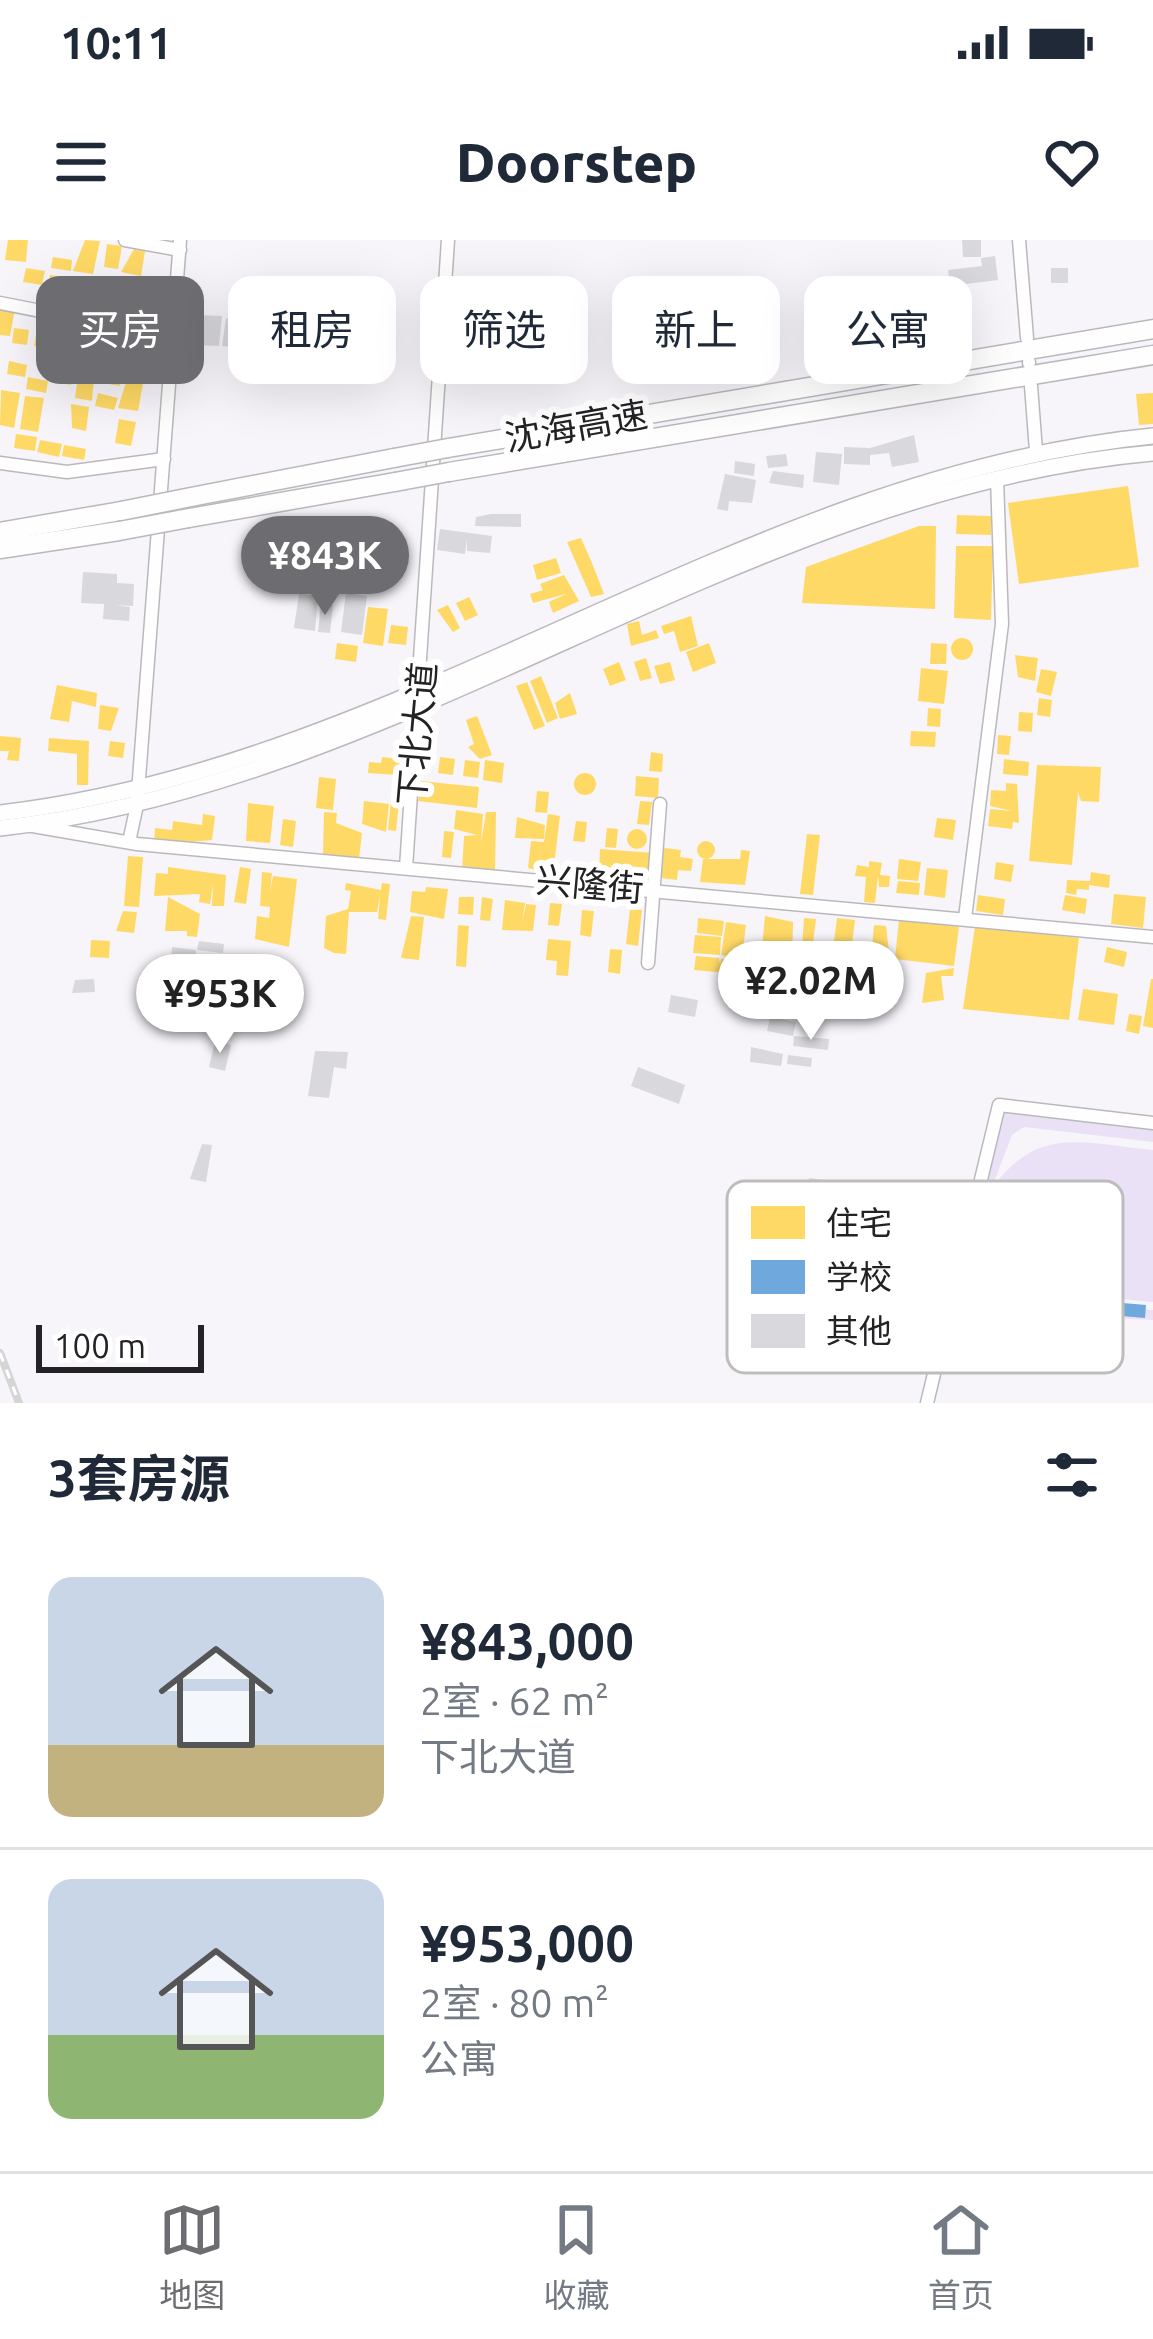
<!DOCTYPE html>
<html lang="zh">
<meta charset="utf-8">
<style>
:root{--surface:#fff;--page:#f6f6f7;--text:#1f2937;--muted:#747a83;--line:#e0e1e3;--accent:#6d6c70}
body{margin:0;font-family:Ubuntu,"Noto Sans SC",sans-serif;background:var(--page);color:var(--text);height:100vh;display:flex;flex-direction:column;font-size:45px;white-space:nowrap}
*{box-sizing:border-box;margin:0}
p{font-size:39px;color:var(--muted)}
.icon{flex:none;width:66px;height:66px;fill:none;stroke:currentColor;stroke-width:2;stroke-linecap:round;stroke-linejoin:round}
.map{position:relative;height:1163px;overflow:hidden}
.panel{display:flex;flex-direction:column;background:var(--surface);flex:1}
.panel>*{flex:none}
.top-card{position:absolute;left:36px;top:36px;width:1083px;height:108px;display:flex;gap:24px}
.scale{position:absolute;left:36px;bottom:30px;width:168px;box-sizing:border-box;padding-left:12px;border:6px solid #232225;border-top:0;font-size:33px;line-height:42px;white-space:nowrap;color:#232225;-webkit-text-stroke:9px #fff;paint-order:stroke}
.price{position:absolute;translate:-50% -102px;padding:0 27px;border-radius:42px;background:#fff;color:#222;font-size:39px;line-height:78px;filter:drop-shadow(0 3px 6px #0008)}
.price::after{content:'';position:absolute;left:50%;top:72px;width:36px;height:27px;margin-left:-18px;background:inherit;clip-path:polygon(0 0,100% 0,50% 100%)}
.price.active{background:var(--accent);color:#fff}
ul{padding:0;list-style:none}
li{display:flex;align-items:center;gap:36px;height:300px;padding:0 48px}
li+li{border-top:3px solid var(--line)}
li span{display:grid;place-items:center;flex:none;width:336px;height:240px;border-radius:24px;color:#555}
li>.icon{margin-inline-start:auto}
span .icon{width:144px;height:144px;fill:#fffc;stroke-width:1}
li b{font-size:51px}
h2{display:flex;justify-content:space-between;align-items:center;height:144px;padding:0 48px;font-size:51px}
.chip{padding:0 42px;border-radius:24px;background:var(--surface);box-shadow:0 12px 48px #0002;font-size:42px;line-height:108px}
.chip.active{background:var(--accent);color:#fff}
.status{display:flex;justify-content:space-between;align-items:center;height:84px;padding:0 60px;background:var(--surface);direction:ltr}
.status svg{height:33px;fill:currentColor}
header{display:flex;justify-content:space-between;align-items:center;height:156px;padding:0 48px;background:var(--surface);font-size:54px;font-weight:800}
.tab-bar{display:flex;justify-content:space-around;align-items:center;height:168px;border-top:3px solid var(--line);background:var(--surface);font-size:33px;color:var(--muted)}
.tab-bar a{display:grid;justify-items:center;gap:6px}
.tab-bar .active{color:var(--accent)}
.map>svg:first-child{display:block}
.green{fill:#eae1f6}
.homes{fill:#ffd966}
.schools{fill:#6fa8dc}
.building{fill:#d9d8dc}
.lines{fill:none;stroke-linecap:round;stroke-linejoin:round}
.minor-casing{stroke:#bab8bc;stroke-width:15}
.major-casing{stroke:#bab8bc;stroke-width:18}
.highway-casing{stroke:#bab8bc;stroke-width:21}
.minor{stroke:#fefefe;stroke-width:12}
.major{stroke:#fefefe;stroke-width:15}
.highway{stroke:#fefefe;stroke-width:18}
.rail-casing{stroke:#d5d5d5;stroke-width:8}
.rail{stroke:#fff;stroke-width:3;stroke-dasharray:9;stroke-linecap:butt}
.highway-bridge-casing{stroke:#bab8bc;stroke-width:21;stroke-linecap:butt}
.highway-bridge{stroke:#fefefe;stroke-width:18}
.labels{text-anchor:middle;stroke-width:12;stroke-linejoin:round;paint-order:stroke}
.street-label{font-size:36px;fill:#232225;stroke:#fff}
.key{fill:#fff;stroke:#bdbdbe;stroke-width:3}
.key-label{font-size:33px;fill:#232225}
</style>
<div class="status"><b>10:11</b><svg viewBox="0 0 49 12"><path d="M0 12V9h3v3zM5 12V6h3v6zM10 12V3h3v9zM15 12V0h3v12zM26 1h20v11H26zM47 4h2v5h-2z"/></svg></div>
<header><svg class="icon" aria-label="menu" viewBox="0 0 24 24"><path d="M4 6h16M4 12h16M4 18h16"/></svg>Doorstep<svg class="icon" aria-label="heart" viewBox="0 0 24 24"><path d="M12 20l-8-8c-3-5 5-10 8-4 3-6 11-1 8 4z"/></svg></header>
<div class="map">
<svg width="1153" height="1163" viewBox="0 0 1153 1163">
<rect width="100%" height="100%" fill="#f7f5fa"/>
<path class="green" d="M1005 868 1153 888V902L1024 887 1012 895 991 950C1037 885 1080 903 1153 910V1062L1000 1048C1003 1018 986 996 988 965L962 1060 1153 1070V1080L948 1071Z"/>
<g class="homes">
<path d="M8 0H28L26 22 5 20Z"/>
<path d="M85 0 100 1 93 34 73 31Z"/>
<path d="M107 4 122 6 118 29 104 27Z"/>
<path d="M134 9 145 11 141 36 121 32Z"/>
<path d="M53 17 72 20 71 31 51 28Z"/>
<path d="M26 28 45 31 42 45 23 42Z"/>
<path d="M50 35 67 37 65 54 48 52Z"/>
<path d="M79 40 92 42 85 77 64 74 66 61 77 63Z"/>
<path d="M97 43 114 47 109 80 92 78Z"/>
<path d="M0 66 15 69 10 96 0 95Z"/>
<path d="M40 74 61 78 57 110 34 106Z"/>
<path d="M65 79 84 83 79 116 62 114Z"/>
<path d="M87 83 108 86 98 119 84 117Z"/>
<path d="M14 88 29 90 27 105 12 103Z"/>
<path d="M132 92 153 95 146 134 126 131Z"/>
<path d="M106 110 125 113 123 127 103 124Z"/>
<path d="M58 120 75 123 71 145 54 142Z"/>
<path d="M9 121 27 125 25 137 7 134Z"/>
<path d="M80 122 95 126 92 161 75 158Z"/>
<path d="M100 129 122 133 120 146 98 142Z"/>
<path d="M128 136 144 138 138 171 118 168Z"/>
<path d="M28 137 48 141 46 153 26 149Z"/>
<path d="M1 150 20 153 14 188 0 185Z"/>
<path d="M98 153 118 158 114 170 95 166Z"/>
<path d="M1153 153V184L1139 185 1136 154Z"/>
<path d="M25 156 44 158 38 192 20 189Z"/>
<path d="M71 164 89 167 86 191 72 188Z"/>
<path d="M119 179 136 182 131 206 115 203Z"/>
<path d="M16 194 37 197 35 211 14 208Z"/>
<path d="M40 200 62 204 59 217 37 212Z"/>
<path d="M64 205 86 209 84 220 62 216Z"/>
<path d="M1128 246 1139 327 1019 344 1008 263Z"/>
<path d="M957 275 991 276V295L956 294Z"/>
<path d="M919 286H936L935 369 802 363 806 327Z"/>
<path d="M581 298 592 323 604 354 591 357 567 302Z"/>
<path d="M956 306H993L991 380 954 378Z"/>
<path d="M556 318 561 333 537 340 533 325Z"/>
<path d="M564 335 579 361 553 373 549 362 566 354 533 363 530 354 543 350 540 344Z"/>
<path d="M469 357 478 375 465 381 456 363Z"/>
<path d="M448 365 460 388 453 392 437 370Z"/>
<path d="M368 367 388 369 383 406 363 403Z"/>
<path d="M691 376 698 406 680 412 674 391 664 394 661 386Z"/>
<path d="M639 381 642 395 656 390 659 398 631 406 627 384Z"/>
<path d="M391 385 408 387 406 405 388 403Z"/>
<circle cx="962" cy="409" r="11"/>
<path d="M337 403 358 406 356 422 335 419Z"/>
<path d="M709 403 716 423 693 432 686 412Z"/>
<path d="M931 403 947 404 946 424H930Z"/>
<path d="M1015 415 1038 418 1035 441 1018 437Z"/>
<path d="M646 418 652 438 640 441 634 422Z"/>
<path d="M619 422 626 440 610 446 603 429Z"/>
<path d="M670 422 675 440 660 444 654 426Z"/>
<path d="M921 428 948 431 944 464 918 461Z"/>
<path d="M1041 429 1057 432 1051 456 1036 452Z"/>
<path d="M541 436 558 478 547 483 530 441Z"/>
<path d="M527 442 545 486 534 490 516 446Z"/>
<path d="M57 445 97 453 96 467 72 461 69 482 50 479Z"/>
<path d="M570 453 577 474 560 479 555 463Z"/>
<path d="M1039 458 1052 460 1050 477 1037 475Z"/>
<path d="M100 465 119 468 111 491 98 489Z"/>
<path d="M928 468 941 469 940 487 927 486Z"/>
<path d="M1019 472 1033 473 1032 492 1018 491Z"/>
<path d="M477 476 492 515 480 519 468 507 474 504 466 480Z"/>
<path d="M911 491 936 492 935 507 910 506Z"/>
<path d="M998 495 1011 496 1009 515 997 514Z"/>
<path d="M0 496 21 498 19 521 7 520 9 511H0Z"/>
<path d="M49 498 89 501 88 545H77V514L48 511Z"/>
<path d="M110 501 125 503 123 518 108 516Z"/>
<path d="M651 512 663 514 662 532 649 531Z"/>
<path d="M382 517 400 519 398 535 368 533 369 522 381 523Z"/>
<path d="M440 517 455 519 453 535 438 533Z"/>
<path d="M1004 519 1029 522 1028 536 1003 534Z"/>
<path d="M465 520 480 522 478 538 463 536Z"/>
<path d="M485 520 504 523 502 543 483 540Z"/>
<path d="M1037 525 1101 527 1099 562 1081 561 1078 552 1072 625 1029 621Z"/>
<circle cx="585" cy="544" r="11"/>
<path d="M636 536 659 538 658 558 635 556Z"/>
<path d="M319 537 336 539 333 570 316 568Z"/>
<path d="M421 541 479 547 477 568 418 561Z"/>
<path d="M1006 543 1017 544 1019 583 1013 582 1012 589 988 586 990 569 1012 571 990 566 991 550 1006 551Z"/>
<path d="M537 551 549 552 547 573 535 572Z"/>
<path d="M391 560 399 561 396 591 388 590Z"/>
<path d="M364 561 389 564 386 592 362 584Z"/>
<path d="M640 561 652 562 649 585 637 584Z"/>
<path d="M248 563 274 566 270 603 246 601Z"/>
<path d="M456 570 483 574 481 603 486 572H496L495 633 462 630 464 596 477 595 454 589Z"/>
<path d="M324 572 337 573 336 583 362 593 359 619 323 614Z"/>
<path d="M203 574 215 576 212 600 154 605 155 588 172 590 173 581 202 585Z"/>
<path d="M548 574 560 576 553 634 528 628 531 601 544 602Z"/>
<path d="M517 577 545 585 544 599 515 598Z"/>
<path d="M937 578 956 580 953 600 934 597Z"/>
<path d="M283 579 296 581 293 607 280 605Z"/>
<path d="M576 581 587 582 585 602 573 601Z"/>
<path d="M607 588 618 589 616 608 605 607Z"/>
<circle cx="637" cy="599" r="10"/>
<path d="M444 591 454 592 451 618 442 617Z"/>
<path d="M807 594 820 595 813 655 800 654Z"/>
<circle cx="706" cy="610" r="9"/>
<path d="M664 608 681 610 680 617 693 619 691 631 678 630 677 640 661 638Z"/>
<path d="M600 609 654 613 652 636 599 634Z"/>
<path d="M741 610 750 611 745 645 700 642 703 619H740Z"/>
<path d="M128 616 143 617 139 667 124 666Z"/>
<path d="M899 619 921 622 918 641 897 639Z"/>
<path d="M869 621 882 623 880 635 890 636 889 647H879L878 636 875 663 864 662 866 637 855 636 857 625 869 627Z"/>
<path d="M996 622 1014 625 1011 642 994 639Z"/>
<path d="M168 627 226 635 224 666H212L213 644 210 664 199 662 200 654 154 656 156 633 168 634Z"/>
<path d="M240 627 251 629 246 664 234 662Z"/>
<path d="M927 628 948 630 945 658 924 655Z"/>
<path d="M262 632 272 633 270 652 273 636 297 639 289 707 255 699 257 676 269 678 270 667 260 666Z"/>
<path d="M1091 632 1110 635 1109 648 1089 645V650L1077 649 1076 655 1066 653 1067 640 1090 641Z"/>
<path d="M898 641 920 643 919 655 896 653Z"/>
<path d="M346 643 381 650 382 643 390 644 386 680 378 679 380 656 377 672H349L346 714 334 713 324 708 326 676 348 669 351 651 345 650Z"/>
<path d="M426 647 448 649 444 679 410 672 412 651 425 652Z"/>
<path d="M1114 654 1146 657 1143 688 1111 684Z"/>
<path d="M978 655 1005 659 1003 675 976 671Z"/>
<path d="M1065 655 1087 659 1085 674 1062 670Z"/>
<path d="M168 657 200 674 197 697 187 696V691H165Z"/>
<path d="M459 657H474L473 675 458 674Z"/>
<path d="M482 657 493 659 490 681 480 680Z"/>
<path d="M505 660 525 663 522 683 526 664 536 665 533 691 502 690Z"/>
<path d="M550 663 562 664 559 686 548 685Z"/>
<path d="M630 669 642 670 638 706 626 704Z"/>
<path d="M582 670 594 671 591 697 580 695Z"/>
<path d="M123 671 137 672 134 693 116 691Z"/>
<path d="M411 676 424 677 419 720 401 718Z"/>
<path d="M765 676 793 682 792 719 780 718 781 707 762 708Z"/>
<path d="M698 678 724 681 722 696 697 693Z"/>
<path d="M804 678 816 679 813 703 826 705 823 725 801 723Z"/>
<path d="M837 678 855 680 852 704 834 701Z"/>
<path d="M899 679 959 687 954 726 895 719Z"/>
<path d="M726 682 746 685 742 718 721 715Z"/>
<path d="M458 685 469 686 466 727 456 726Z"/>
<path d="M874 685 886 686 890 721H872L871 733 858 731 860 715 883 711 872 708Z"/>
<path d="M975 686 1079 698 1069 780 963 769Z"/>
<path d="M695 695 721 697 720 715 693 713Z"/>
<path d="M548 699 571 701 568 736 556 735 557 721 546 720Z"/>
<path d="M91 700 110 701 109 718 90 717Z"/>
<path d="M1107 707 1127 712 1124 727 1104 722Z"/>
<path d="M610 709 622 710 620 734 608 732Z"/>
<path d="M759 710 781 719 778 748 766 746 767 728 758 727Z"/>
<path d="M696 716 719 718 720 724 721 719 749 721 747 735 694 730Z"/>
<path d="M954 728 953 736H941L944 760 922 763 926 733Z"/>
<path d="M1151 739H1153V788L1143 786Z"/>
<path d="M1083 749 1118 754 1114 785 1078 780Z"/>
<path d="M1129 774 1142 776 1139 794 1126 791Z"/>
</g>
<path class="schools" d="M1111 1062 1146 1065 1145 1078 1110 1075Z"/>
<g class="building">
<path d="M962 0H981V17H963Z"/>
<path d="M995 16 998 40 950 46 948 30 982 26 981 18Z"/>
<rect x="1051" y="28" width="17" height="15"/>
<path d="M198 75 222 76 219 106 197 105Z"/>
<path d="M226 78 255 82 252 109 222 106Z"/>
<circle cx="504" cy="118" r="13"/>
<path d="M914 195 919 222 892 227 889 213 870 215V225L844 224V207L870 208Z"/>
<path d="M816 212 842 214 839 245 813 242Z"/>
<path d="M786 214 788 226 768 228 766 216Z"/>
<path d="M735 221 755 224 754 236 734 233Z"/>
<path d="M773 231 804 235 803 248 769 243Z"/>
<path d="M725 234 756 240 752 263 729 261 728 271 717 269Z"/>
<path d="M491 274H521V287L475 286 476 277Z"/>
<path d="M440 289 492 296 490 313 467 311V299L465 314 437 310Z"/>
<path d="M83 332 117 334V343L134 344 133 366 115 365 130 367 129 381 103 379 104 364 81 363Z"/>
<path d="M346 353 367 356 362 395 341 392Z"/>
<path d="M299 354 318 356 315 391 294 388Z"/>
<path d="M321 363 333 365 330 393 318 392Z"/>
<path d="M199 701 224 704 223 713 197 710Z"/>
<path d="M172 707 196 710 195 723 171 720Z"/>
<path d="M94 739 95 752 72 753 75 740Z"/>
<path d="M671 755 698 760 695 777 668 772Z"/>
<path d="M217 757 231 758 227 798 212 797Z"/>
<path d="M770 777 796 782 793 796 767 791Z"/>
<path d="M794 796 829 799 828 810 793 806Z"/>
<path d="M215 801 231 805 225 831 209 827Z"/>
<path d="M751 807 783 814 781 826 750 822Z"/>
<path d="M315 811 348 812 346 829 334 827 329 858 308 856Z"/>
<path d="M788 815 812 818 811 827 787 824Z"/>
<path d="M638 827 685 845 679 864 631 846Z"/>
<path d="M202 904 212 905 206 942 190 939Z"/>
<path d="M809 938 825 940 822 955 806 952Z"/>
</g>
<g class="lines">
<g class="minor-casing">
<g id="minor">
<path d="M125 0 180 10"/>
<path d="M1019 0 1027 98"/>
<path d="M0 63 173 97"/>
<path d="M1029 122V123"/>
<path d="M1031 146 1036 211"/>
<path d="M0 223 67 232 164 219"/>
<path d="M27 585 137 604 1153 697"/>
<path d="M129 602 137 565 180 0"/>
<path d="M406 628 448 0"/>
<path d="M965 678 1002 384 997 238"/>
<path d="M648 723 660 564"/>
<path d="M927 1163 999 865 1153 883"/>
</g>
</g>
<g class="major-casing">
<g id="major">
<path d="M0 573C408 526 743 236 1153 196"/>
<path d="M0 588C408 543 743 248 1153 213"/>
</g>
</g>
<g class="highway-casing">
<g id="highway">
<path d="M448 208 1153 89"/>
<path d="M449 232 1153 115"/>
<path d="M191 257 394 218"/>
<path d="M189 278 395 242"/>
<path d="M0 292 121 271"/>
<path d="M0 309 119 291"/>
</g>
</g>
<use href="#minor" class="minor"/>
<use href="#major" class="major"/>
<use href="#highway" class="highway"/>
<g class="rail-casing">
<path id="rail" d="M0 1113 19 1163"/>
</g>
<use href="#rail" class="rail"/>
<g class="highway-bridge-casing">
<g id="highway-bridge">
<path d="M394 218 448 208"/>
<path d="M395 242 449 232"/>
<path d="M121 271 191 257"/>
<path d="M119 291 189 278"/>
</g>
</g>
<use href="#highway-bridge" class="highway-bridge"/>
</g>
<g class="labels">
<g class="street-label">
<text transform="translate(576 186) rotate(-10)" y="13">沈海高速</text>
<text transform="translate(417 494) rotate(-85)" y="13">下北大道</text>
<text transform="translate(590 644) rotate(5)" y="13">兴隆街</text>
</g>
</g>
<rect x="727" y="941" width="396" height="192" rx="18" class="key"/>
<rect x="751" y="966" width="54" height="33" fill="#ffd966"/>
<rect x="751" y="1020" width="54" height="34" fill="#6fa8dc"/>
<rect x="751" y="1074" width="54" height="34" fill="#d9d8dc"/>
<g class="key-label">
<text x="826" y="995">住宅</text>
<text x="826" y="1049">学校</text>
<text x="826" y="1103">其他</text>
</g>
</svg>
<div class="scale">100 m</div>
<b class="price active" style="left:325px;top:378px">¥843K</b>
<b class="price" style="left:811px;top:803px">¥2.02M</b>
<b class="price" style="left:220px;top:816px">¥953K</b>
<div class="top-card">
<a class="chip active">买房</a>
<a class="chip">租房</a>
<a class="chip">筛选</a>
<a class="chip">新上</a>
<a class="chip">公寓</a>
</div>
</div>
<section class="panel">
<h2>3套房源<svg class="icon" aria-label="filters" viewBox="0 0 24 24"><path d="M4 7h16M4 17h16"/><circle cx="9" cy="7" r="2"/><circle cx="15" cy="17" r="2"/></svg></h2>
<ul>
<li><span style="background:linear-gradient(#c9d6e8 70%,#c2b280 0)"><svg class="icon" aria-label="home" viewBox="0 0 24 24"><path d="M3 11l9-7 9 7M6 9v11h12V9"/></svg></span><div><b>¥843,000</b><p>2室 · 62 m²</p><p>下北大道</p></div></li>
<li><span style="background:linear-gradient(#c9d6e8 65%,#8fb573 0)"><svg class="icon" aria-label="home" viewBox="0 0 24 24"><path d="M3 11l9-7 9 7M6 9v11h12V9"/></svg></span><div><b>¥953,000</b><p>2室 · 80 m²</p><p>公寓</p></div></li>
</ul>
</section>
<nav class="tab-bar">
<a class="active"><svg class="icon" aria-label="map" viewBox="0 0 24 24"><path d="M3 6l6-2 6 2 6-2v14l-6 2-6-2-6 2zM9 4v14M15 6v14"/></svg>地图</a>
<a><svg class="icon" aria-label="saved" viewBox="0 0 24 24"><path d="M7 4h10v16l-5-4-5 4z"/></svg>收藏</a>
<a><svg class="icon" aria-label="home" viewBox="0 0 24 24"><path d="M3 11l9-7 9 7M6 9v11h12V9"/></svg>首页</a>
</nav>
